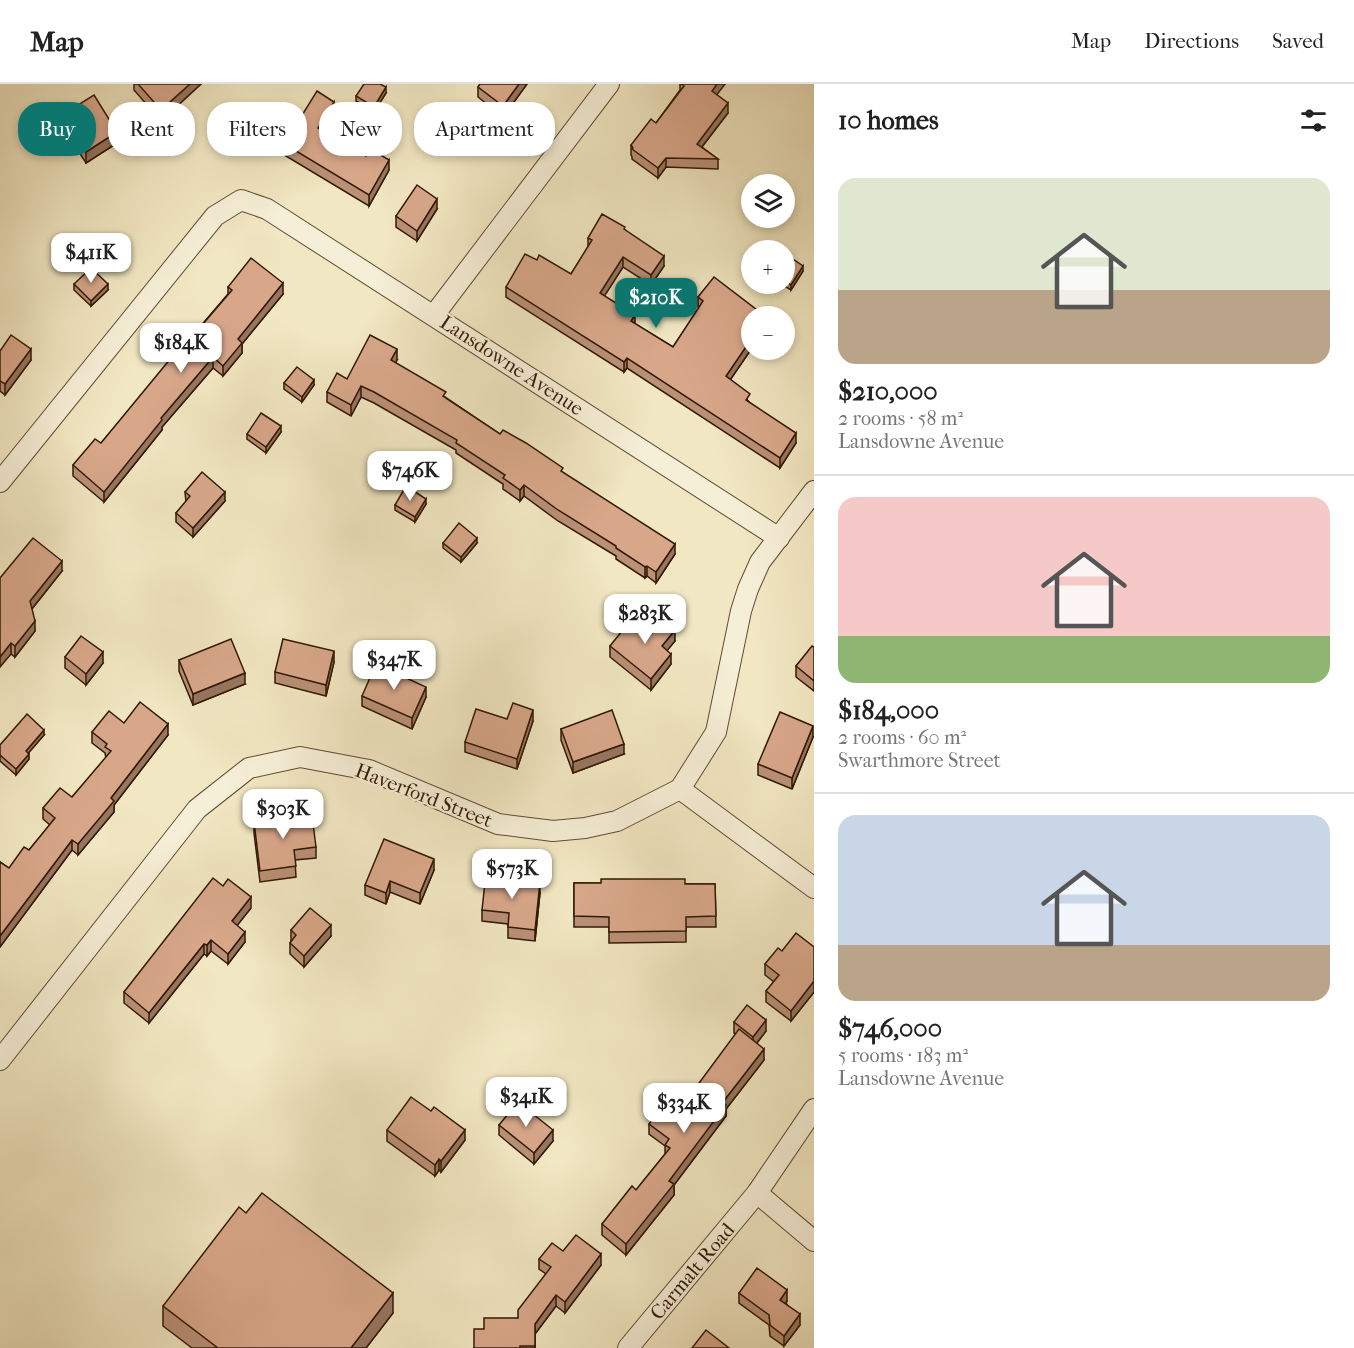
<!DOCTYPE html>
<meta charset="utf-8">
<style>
:root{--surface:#fff;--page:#f6f6f6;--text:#222;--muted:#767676;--line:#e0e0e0;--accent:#0f766e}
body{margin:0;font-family:"IM FELL French Canon",serif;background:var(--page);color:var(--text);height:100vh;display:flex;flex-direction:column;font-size:22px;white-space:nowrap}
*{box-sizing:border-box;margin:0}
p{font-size:20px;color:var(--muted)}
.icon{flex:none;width:33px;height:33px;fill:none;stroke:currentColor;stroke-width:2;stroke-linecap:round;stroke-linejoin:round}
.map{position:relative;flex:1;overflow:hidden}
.side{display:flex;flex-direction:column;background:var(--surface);width:540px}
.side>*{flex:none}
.banner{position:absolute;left:18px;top:18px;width:570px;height:54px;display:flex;gap:12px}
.controls{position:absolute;left:741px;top:90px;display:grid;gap:12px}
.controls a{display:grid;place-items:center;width:54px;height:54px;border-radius:50%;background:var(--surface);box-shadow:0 3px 9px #0003;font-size:30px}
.price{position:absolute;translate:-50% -51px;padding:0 14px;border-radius:12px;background:#fff;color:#222;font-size:20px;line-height:39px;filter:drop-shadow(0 2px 3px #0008)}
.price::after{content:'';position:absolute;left:50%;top:36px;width:18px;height:14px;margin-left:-9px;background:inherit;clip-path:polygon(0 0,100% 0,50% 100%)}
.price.selected{background:var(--accent);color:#fff}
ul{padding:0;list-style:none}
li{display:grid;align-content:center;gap:12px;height:318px;padding:0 24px}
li+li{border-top:2px solid var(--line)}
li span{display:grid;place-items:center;height:186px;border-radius:18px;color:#555}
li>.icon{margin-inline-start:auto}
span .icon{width:108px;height:108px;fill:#fffc;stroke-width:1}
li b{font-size:26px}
h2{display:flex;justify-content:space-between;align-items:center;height:72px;padding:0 24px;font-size:26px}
.tag{padding:0 21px;border-radius:24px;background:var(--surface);box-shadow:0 3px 9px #0003;font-size:21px;line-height:54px}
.tag.selected{background:var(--accent);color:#fff}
header{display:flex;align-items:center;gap:36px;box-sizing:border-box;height:84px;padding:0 30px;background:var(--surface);border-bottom:2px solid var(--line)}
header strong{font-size:28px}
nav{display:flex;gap:33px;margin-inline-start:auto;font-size:21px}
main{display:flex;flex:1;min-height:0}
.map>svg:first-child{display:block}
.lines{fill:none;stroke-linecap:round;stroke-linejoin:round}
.minor-casing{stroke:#614c33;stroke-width:22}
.minor{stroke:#f6efd7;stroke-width:20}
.wall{fill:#ba9077;stroke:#311903;stroke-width:1.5}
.shaded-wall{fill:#977561;stroke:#311903;stroke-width:1.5}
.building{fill:#d8a78a;stroke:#311903;stroke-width:1.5}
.labels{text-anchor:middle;stroke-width:4.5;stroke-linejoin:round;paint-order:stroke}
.street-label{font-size:20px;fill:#311903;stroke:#f6efd7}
</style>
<header>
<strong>Map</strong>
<nav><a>Map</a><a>Directions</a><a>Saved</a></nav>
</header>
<main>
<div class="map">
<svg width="814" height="1264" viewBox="0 0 814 1264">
<rect width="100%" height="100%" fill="#f1e7c2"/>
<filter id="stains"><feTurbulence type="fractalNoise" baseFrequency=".00333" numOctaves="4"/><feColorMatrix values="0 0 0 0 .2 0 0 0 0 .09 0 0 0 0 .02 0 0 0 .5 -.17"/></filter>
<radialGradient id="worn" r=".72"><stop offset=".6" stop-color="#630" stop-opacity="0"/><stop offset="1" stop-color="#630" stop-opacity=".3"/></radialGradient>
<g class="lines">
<g class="minor-casing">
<g id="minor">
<path d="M434 231 609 0"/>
<path d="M0 398 215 132 241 116 267 125 779 454"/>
<path d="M680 705 814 804"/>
<path d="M0 976 197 725 249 684 300 673 369 686 498 740 553 747 585 744 617 737 680 705 716 648 741 527 748 505 760 478 814 407"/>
<path d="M757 1109 814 1157"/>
<path d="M628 1264 757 1109 814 1025"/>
</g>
</g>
<use href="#minor" class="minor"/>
</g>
<g class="wall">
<path d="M134 0H201L161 37 134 6Z"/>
<path d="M480 0H527L503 33 478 13V3Z"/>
<path d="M680 0H725L716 11 728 29 702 63 718 75V85L666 83 658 94 632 75V73L631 71V61L656 39 680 6Z"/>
<path d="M386 9 374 28 356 17V12Z"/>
<path d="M334 28 323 47 389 86 369 122 276 66V55L296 41Z"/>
<path d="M62 31 117 59 86 79 62 42Z"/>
<path d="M437 125 417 157 396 143V132Z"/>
<path d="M625 146 664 182 651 201 623 183 604 212 635 240 673 263 699 224 698 223V213L752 232V264L730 296 750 319 796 359 780 384 627 284 624 288 506 213V203L537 176 571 190 588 163V154Z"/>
<path d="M784 169 803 187 791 206 781 200H784Z"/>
<path d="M74 200 108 206 91 222 74 206Z"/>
<path d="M228 203 283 210 242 260V269L223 292 213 284 162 343V346L104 418 73 392V381L101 359 228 210Z"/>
<path d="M0 267 31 276 5 311 0 307Z"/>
<path d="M397 276 395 279 500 350 563 389 675 470 656 499 647 492 645 494 616 475V472L558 437 524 412 520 417 503 405V400L456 369V366L374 319 361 313 351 332 327 318V308L347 295Z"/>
<path d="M284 299 314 301 302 318 284 305Z"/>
<path d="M281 348 266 369 247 355V350Z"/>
<path d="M185 408 225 417 193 453 176 438V429L186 418Z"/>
<path d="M426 420 415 438 395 426V421Z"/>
<path d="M443 459H477L461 478 443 464Z"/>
<path d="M62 487 32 525 35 547 15 573 11 570 0 494Z"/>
<path d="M641 547 675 557 667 566 671 580 651 606 610 573V562Z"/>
<path d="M814 563V607L796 593V582Z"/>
<path d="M65 573 103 579 86 601 65 584Z"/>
<path d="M179 576 245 600 193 621 179 587Z"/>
<path d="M334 578 326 612 275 599V588Z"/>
<path d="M362 612 426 613 412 645 362 622Z"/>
<path d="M507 635 533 637 517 685 465 668V658Z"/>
<path d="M124 639 168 651 114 721V728L78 771 72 766 0 863V778L9 784 29 766 50 741 43 735V724L72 713 106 674 105 669 92 659V648Z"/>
<path d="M561 645 624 670 573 689 561 656Z"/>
<path d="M44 651 28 669 29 675 16 691 0 677V661Z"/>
<path d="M813 653 792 705 758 691V680Z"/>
<path d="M281 730 316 763V774L295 776 296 793 260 798 254 749V738L281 735Z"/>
<path d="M434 786 420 820 390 808 386 820 365 811V801Z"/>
<path d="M509 795 540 809 535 857 508 854V840L482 837V826Z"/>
<path d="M574 799 715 800 716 843H686V858L609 859V843H574Z"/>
<path d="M251 824 237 841 245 858 228 880 211 867 207 872 204 870 149 939 124 919V908Z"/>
<path d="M291 846 331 852 304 883 290 870V859L291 857Z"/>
<path d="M814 863V908L791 937 766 918V907L774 898 765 891V880L782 867Z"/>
<path d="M734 938 766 947 757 959 764 976 726 1025V1032L674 1101V1111L626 1171 602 1151V1140L636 1106 665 1070V1062L649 1050V1040L677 1029 736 950 734 949Z"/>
<path d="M431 1027 465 1056 441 1088 439 1086 435 1092 387 1057V1046Z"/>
<path d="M499 1041 553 1057 534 1080 499 1051Z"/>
<path d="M246 1129 393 1229 366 1264H192L163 1242V1222Z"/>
<path d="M563 1167 601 1181 565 1229 556 1222 535 1250V1264H474L484 1245 518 1234 546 1190 539 1185V1175Z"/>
<path d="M739 1209 787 1217 786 1219 800 1241 784 1262 770 1252 769 1241 739 1219Z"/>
</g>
<g class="shaded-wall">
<path d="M190 0H201L161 37V26Z"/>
<path d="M519 0H527L503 33V22Z"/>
<path d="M717 0H725L712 17V7Z"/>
<path d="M386 3V9L374 28V23Z"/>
<path d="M334 18V28L318 55V44Z"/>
<path d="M728 19V29L697 69V60Z"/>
<path d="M117 48V59L86 79V68Z"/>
<path d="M666 74V83L658 94V84Z"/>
<path d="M389 76V86L369 122V111Z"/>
<path d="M437 115V125L417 157V147Z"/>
<path d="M664 172V182L651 201V191Z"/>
<path d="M623 173V183L600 219V209Z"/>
<path d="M803 182V187L791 206V201Z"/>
<path d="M283 199V210L242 260V269L223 292V282L238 255Z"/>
<path d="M108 200V206L91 222V217Z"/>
<path d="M635 231V241L631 237Z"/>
<path d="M752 254V264L726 302V292Z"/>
<path d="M31 265V276L5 311V300Z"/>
<path d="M397 265V276L391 287V276Z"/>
<path d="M213 273V284L162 343V346L104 418V408L161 334Z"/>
<path d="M627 274V284L624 288V278Z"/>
<path d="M314 296V301L302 318V313Z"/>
<path d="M361 302V313L351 332V321Z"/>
<path d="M281 342V348L266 369V363Z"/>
<path d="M796 349V359L780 384V374Z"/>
<path d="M524 401V412L520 417V406Z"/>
<path d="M225 408V417L193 453V444Z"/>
<path d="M426 415V420L415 438V433Z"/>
<path d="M477 454V459L461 478V473Z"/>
<path d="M675 460V470L656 499V488Z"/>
<path d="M62 477V487L30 527V517Z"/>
<path d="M647 482V492L645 494V483Z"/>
<path d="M35 537V547L15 573V562Z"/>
<path d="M675 546V557L662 573V562Z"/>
<path d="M11 559V570L0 583V573Z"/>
<path d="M334 567V578L326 612V601Z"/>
<path d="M103 568V579L86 601V590Z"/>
<path d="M671 570V580L651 606V595Z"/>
<path d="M245 589V600L193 621V610Z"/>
<path d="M426 603V613L412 645V634Z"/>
<path d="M533 626V637L517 685V675Z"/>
<path d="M168 640V651L114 721V728L78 771V760L111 714Z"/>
<path d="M813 642V653L792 705V694Z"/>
<path d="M44 646V651L26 672V667Z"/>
<path d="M624 660V670L573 689V678Z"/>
<path d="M29 670V675L16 691V685Z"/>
<path d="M72 756V766L0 863V852Z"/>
<path d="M434 775V786L420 820V809Z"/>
<path d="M390 797V808L386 820V809Z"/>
<path d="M540 798V809L535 857V846Z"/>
<path d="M251 813V824L232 848V837Z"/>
<path d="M331 841V852L304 883V872Z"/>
<path d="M245 848V858L228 880V870Z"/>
<path d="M211 856V867L207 872V861Z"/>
<path d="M204 860V870L149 939V929Z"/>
<path d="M814 897V908L791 937V927Z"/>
<path d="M766 936V947L753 964V953Z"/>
<path d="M764 965V976L726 1025V1032L674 1101V1111L626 1171V1160L723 1018Z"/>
<path d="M465 1046V1056L441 1088V1077Z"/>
<path d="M553 1046V1057L534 1080V1069Z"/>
<path d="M439 1075V1086L435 1092V1081Z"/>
<path d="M601 1170V1181L565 1229V1218Z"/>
<path d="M787 1206V1217L780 1226V1216Z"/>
<path d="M393 1209V1229L366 1264H351Z"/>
<path d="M556 1211V1222L535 1250V1264V1240Z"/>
<path d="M800 1230V1241L784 1262V1252Z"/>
</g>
<g class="building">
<path d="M138 0H190L161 26Z"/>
<path d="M364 0H380L386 3 374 23 356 12Z"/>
<path d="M480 0H519L503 22 478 3Z"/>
<path d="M682 0H717L712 7 728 19 697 60 718 75 666 74 658 84 632 65 633 64 631 61 651 35 656 39 684 2Z"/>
<path d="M317 7 334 18 318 44 366 72 371 65 389 76 369 111 276 55 288 36 296 41Z"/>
<path d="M94 11 117 48 86 68 62 31Z"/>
<path d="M417 101 437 115 417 147 396 132Z"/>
<path d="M602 130 625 143 624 145 664 172 651 191 623 173 600 209 635 231 631 237 673 263 703 217 698 213 714 193 765 232H752V254L726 292 750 310 746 316 796 349 780 374 627 274 624 278 506 203 525 170 537 176 539 171 571 190 592 156 588 154Z"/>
<path d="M784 169 803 182 791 201 784 196Z"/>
<path d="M251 174 283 199 238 255 242 259 223 282 213 273 161 334 162 336 104 408 73 381 95 355 101 359 176 268 178 269 232 206 228 203Z"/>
<path d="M91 184 108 200 91 217 74 200Z"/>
<path d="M11 251 31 265 5 300 0 297V267Z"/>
<path d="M370 251 397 265 391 276 446 308 443 312 450 317 500 350 503 346 526 359 563 384 561 387 675 460 656 488 647 482 645 483 616 464V462L558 426 524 401 520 406 503 394 505 391 456 359 457 356 374 308 361 302 351 321 327 308 337 289 347 295Z"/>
<path d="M297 283 314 296 302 313 284 299Z"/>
<path d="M261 329 281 342 266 363 247 350Z"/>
<path d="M202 388 225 408 193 444 176 429 190 412 185 408Z"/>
<path d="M406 402 426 415 415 433 395 421Z"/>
<path d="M459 439 477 454 461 473 443 459Z"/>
<path d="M33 454 62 477 30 517 35 537 15 562 11 559 0 573V494Z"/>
<path d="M655 530 675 546 662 562 671 570 651 595 610 562 630 537 641 547Z"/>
<path d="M81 552 103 568 86 590 65 573Z"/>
<path d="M231 555 245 589 193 610 179 576Z"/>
<path d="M283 555 334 567 326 601 275 588Z"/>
<path d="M812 562 814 563V597L796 582Z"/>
<path d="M376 580 426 603 412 634 362 612Z"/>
<path d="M140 618 168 640 111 714 114 717 78 760 72 756 0 852V778L9 784 24 763 29 766 55 734 43 724 60 704 72 713 111 667 105 663 107 660 92 648 109 627 124 639Z"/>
<path d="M513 619 533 626 517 675 465 658 476 625 507 635Z"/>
<path d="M612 626 624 660 573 678 561 645Z"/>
<path d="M780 628 813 642 792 694 758 680Z"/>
<path d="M27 630 44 646 26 667 29 670 16 685 0 671V661Z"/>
<path d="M299 728 312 732 316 763 294 766 296 782 260 787 254 738 282 735 281 730Z"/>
<path d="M384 755 434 775 420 809 390 797 386 809 365 801Z"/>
<path d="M486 789 509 791V795L540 798 535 846 508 843 509 829 482 826Z"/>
<path d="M213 794 223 802 228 795 251 813 232 837 245 848 228 870 211 856 207 861 204 860 149 929 124 908Z"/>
<path d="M601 795H685V800H715L716 832 686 833V847L609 848V833L574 832V799H601Z"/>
<path d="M310 824 331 841 304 872 290 859 296 851 291 846Z"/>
<path d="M796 849 814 863V897L791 927 766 907 779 891 765 880 778 864 782 867Z"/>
<path d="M747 921 766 936 753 953 734 938Z"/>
<path d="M739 945 764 965 723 1018 726 1021 669 1097 674 1100 626 1160 602 1140 632 1102 636 1106 670 1064 665 1061 669 1055 649 1040 664 1019 677 1029Z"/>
<path d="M411 1013 431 1027 434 1023 465 1046 441 1077 439 1075 435 1081 387 1046Z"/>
<path d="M518 1018 553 1046 534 1069 499 1041Z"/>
<path d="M262 1109 393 1209 351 1264H218L163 1222 239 1123 246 1129Z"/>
<path d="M576 1151 601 1170 565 1218 556 1211 535 1240V1262H520V1264H474V1245H484V1234H518V1226L551 1183 539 1175 552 1159 563 1167Z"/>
<path d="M757 1184 787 1206 780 1216 800 1230 784 1252 770 1241 769 1231 739 1209Z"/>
<path d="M706 1246 729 1264H692Z"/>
</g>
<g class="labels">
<g class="street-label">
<text transform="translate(512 281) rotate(33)" y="7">Lansdowne Avenue</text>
<text transform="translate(424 711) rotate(21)" y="7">Haverford Street</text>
<text transform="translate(692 1187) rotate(-50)" y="7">Carmalt Road</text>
</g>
</g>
<rect width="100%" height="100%" filter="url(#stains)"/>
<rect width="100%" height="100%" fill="url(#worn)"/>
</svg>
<div class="controls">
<a><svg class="icon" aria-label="layers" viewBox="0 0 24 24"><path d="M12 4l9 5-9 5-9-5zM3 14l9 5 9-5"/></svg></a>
<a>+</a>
<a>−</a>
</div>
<b class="price" style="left:91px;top:200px">$411K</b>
<b class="price selected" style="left:656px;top:245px">$210K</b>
<b class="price" style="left:181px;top:290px">$184K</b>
<b class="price" style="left:410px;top:418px">$746K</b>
<b class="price" style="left:645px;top:561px">$283K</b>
<b class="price" style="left:394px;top:607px">$347K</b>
<b class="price" style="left:283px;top:756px">$303K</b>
<b class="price" style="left:512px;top:816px">$573K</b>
<b class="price" style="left:526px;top:1044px">$341K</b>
<b class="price" style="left:684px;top:1050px">$334K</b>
<div class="banner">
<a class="tag selected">Buy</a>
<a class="tag">Rent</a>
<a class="tag">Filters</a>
<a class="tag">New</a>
<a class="tag">Apartment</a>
</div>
</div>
<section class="side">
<h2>10 homes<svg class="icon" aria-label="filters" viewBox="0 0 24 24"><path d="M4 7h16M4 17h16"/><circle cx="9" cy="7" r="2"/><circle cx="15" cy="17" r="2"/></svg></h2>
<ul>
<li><span style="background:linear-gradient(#dfe7d0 60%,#b9a48a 0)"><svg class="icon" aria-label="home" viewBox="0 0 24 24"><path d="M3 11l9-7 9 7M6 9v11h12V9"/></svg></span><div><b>$210,000</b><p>2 rooms · 58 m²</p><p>Lansdowne Avenue</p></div></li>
<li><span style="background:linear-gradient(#f6c9c9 75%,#8fb573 0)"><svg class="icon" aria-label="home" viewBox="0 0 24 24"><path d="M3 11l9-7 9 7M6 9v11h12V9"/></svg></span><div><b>$184,000</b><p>2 rooms · 60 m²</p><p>Swarthmore Street</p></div></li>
<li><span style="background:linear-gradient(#c9d6e8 70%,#b9a48a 0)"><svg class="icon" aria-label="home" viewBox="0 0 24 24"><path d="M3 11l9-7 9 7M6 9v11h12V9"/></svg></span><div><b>$746,000</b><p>5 rooms · 183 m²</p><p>Lansdowne Avenue</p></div></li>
</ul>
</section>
</main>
